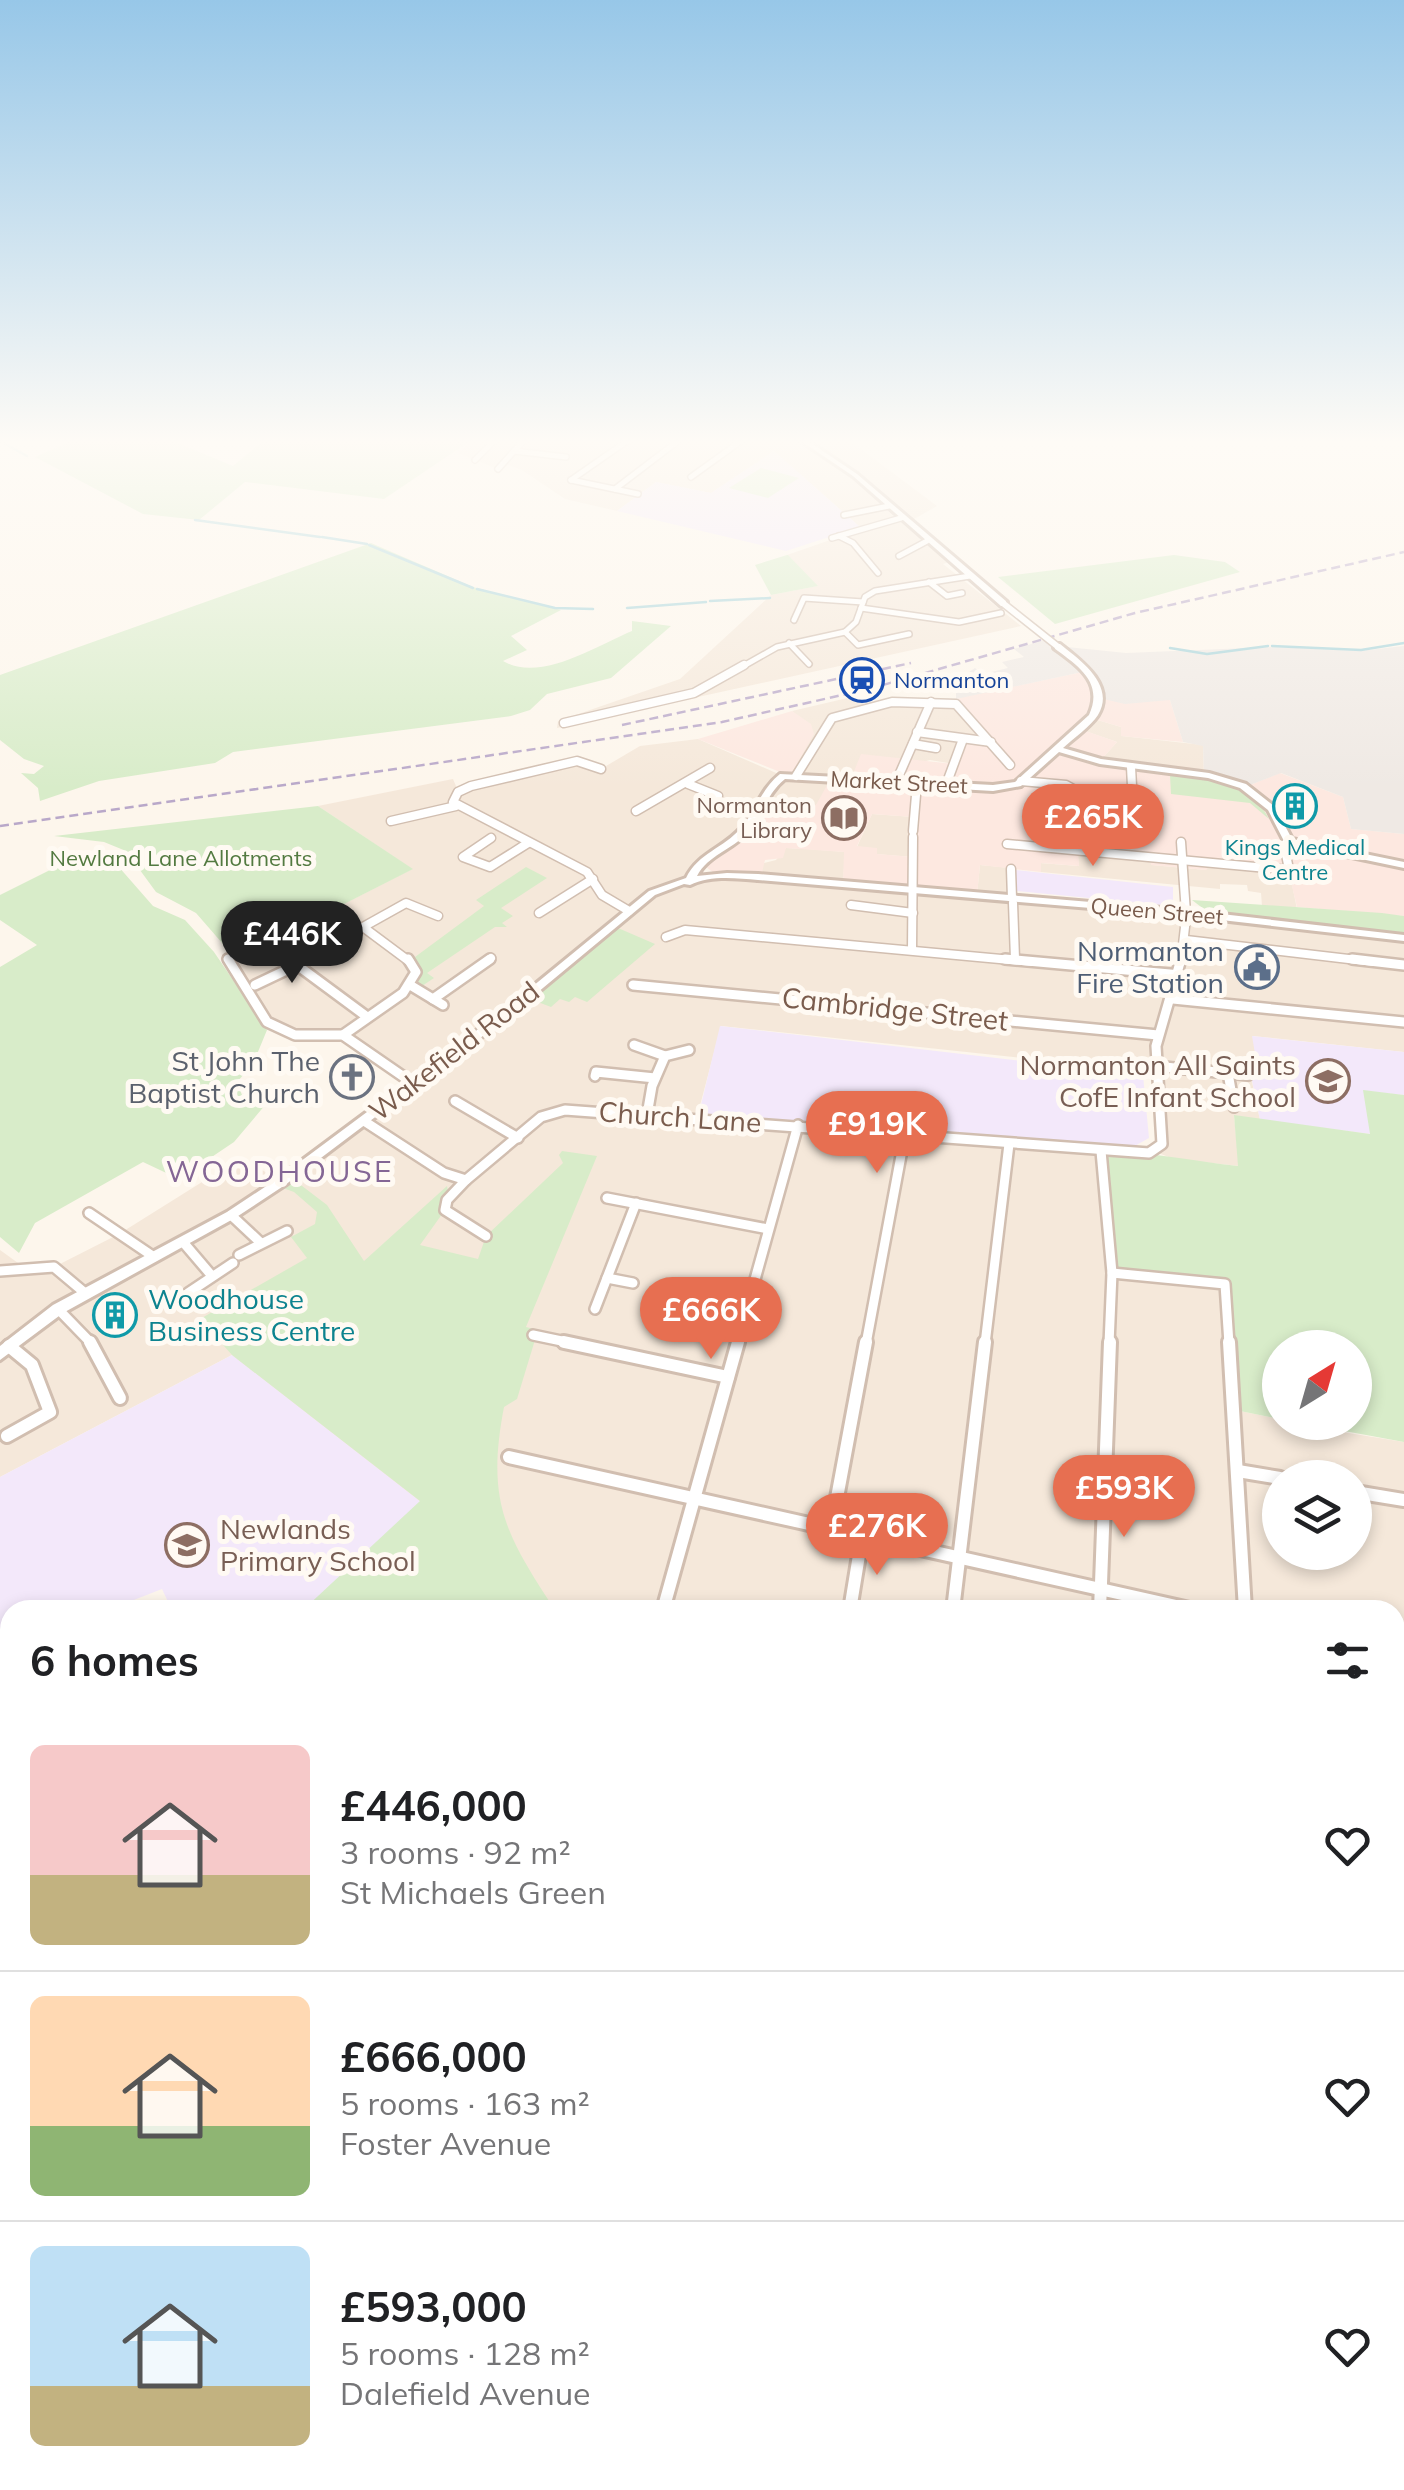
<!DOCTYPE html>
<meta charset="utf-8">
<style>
:root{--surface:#fff;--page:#f6f6f6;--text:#202124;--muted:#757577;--line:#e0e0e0;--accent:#e76f51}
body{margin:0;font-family:Mulish,sans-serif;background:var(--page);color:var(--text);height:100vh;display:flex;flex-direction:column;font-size:38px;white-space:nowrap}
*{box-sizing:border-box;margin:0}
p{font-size:32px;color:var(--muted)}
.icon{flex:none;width:55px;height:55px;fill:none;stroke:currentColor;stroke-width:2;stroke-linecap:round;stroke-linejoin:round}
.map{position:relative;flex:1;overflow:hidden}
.side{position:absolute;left:0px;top:1600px;width:1405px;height:890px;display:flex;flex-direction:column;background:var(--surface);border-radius:30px 30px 0 0;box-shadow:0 5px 15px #0003}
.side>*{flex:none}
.needle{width:65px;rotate:37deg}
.controls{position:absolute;left:1262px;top:1330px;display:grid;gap:20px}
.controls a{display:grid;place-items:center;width:110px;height:110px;border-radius:50%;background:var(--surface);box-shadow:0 5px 15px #0003;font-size:50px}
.price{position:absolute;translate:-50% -85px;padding:0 22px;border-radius:35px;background:var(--accent);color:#fff;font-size:32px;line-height:65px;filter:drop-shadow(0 2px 5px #0008)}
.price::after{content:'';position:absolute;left:50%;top:60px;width:30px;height:22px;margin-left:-15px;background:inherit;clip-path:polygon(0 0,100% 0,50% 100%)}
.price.selected{background:#222;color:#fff}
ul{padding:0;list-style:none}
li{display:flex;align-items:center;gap:30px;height:250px;padding:0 30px}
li+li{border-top:2px solid var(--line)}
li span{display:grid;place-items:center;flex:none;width:280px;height:200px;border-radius:15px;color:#555}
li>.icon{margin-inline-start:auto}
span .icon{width:120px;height:120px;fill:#fffc;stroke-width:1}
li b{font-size:42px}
h2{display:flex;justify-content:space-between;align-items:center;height:120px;padding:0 30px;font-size:42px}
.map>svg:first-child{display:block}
.residential{fill:#f5e8da;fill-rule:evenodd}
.commercial{fill:#fde8e0;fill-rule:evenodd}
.industrial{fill:#efe9e4}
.education{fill:#f3e8fa}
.green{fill:#d8ecc9}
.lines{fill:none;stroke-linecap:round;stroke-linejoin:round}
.stream{stroke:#a5d3da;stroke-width:2.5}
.minor-far4-casing{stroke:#d1beb0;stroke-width:8}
.minor-far3-casing{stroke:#d1beb0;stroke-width:11}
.minor-far2-casing{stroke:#d1beb0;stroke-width:14}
.minor-far1-casing{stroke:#d1beb0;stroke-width:18}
.minor-casing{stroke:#d1beb0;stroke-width:21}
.tertiary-casing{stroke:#d1beb0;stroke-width:6}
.minor-far4{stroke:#fff;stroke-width:5}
.minor-far3{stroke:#fff;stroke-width:8}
.minor-far2{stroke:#fff;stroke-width:9}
.minor-far1{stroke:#fff;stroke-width:12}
.minor{stroke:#fff;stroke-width:16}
.tertiary{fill:#fff;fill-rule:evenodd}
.rail{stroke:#b9a8c9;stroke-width:2.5;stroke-dasharray:9 5;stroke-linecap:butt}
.tertiary-bridge-casing{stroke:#d1beb0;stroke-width:9;stroke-linecap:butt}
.tertiary-bridge{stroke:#fff;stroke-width:6}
.labels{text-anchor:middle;stroke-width:10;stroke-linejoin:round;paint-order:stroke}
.far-transit-label{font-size:22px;fill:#164399;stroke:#fffaf3;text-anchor:start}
.far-street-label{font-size:22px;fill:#7a5c4d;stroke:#fffaf3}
.far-education-label{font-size:22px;fill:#785e54;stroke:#fffaf3;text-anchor:end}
.far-culture-label{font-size:22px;fill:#0d838f;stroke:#fffaf3}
.far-park-label{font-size:22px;fill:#537a41;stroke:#fffaf3}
.service-label{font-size:28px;fill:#4e5e75;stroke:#fffaf3;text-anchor:end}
.street-label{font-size:28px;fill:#7a5c4d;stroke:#fffaf3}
.worship-label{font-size:28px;fill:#5b616d;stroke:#fffaf3;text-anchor:end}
.education-label{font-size:28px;fill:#785e54;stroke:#fffaf3;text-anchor:end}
.culture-label{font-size:28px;fill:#0d838f;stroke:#fffaf3;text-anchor:start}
.neighbourhood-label{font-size:30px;letter-spacing:2.5px;fill:#846695;stroke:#fffaf3}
</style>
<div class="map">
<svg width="1404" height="2490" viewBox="0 0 1404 2490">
<rect width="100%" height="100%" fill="#fdf6ec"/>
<g class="residential">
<path d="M471 441H850L937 506 907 523 952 561 943 564 1021 626 557 728 558 721 680 679 771 595 817 586 787 555 862 529 774 451 711 493 656 482 617 511 565 499 522 470 508 465 498 469 458 453Z"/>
<path d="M856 696 868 708 892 702 952 703 983 733 954 764 930 760 851 780 816 805 752 821 706 862 694 866 690 881 776 860 786 848 808 849 845 852 843 883 977 894 980 865 1011 868 1012 897 1404 938V1052L1253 1036 1258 1072H1250L1260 1120 1234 1116 1239 1166 1174 1159 1153 1151 1160 1147 1154 1072 721 1026 697 1117 1101 1151 1225 1284 1235 1410 1280 1419V1422L1404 1442V1650L1395 1648V1610H303L232 1355 0 1477V1250L25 1268 54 1267 119 1234 242 1157 281 1182 414 1084 343 1035 310 1037 267 1022 230 962 412 869 318 806 453 779 458 791 577 761 601 769 640 746 698 739 783 776 803 721 792 711ZM1280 1478H1355V1552H1280Z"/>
<path d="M1091 718 1121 727 1122 736 1203 745 1204 776 1100 761 1117 742 1079 729Z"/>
<path d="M872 814 914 817 913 857 876 854 877 849 857 847Z"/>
<path d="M1077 848 1151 856 1152 865 1206 870V862L1289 870 1297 909 1262 906 1261 893 1248 891 1247 885 1220 884V889L1041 872 1040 863 1079 866Z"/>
<path d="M10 1649V2480H1395V2119L1404 2124V2490H0V1653Z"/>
</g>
<g class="commercial">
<path d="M1087 671 1099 698 1170 700 1183 742 1121 736V727L1091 718 1080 729 1117 742 1101 760 1195 774 1245 787 1280 773 1343 797 1351 829 1404 834V916L1297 907 1288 870 1206 863 1207 870 1151 865 1150 856 1078 849 1079 866 1041 863V872L980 865 977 895 843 883 844 852 786 848 783 858 765 860 761 877 718 876 706 867V862L733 842 765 796 816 805 831 778 851 779 861 754 954 764 964 737 981 733 954 699ZM872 814 914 817 913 857 877 854V848L857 846Z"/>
<path d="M792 711 811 724 814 734 790 776 698 739Z"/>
</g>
<path class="industrial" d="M1045 640 1057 646 1126 653 1275 647 1359 651 1404 646V834L1351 829 1343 797 1281 773 1245 787 1204 776 1203 746 1183 742 1170 700 1125 704 1099 698 1087 671 956 699V690L966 682 963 676 975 668 983 674 1008 668 1002 662 1024 657 1014 649Z"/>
<g class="education">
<path d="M774 451 860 527 786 551 617 511 656 482 711 493Z"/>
<path d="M1015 870 1173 887V901L1161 905 1017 891Z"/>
<path d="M720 1026 1143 1075 1149 1138 1131 1148 699 1113Z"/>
<path d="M1252 1036 1404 1052V1095L1364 1091 1371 1134 1260 1120 1250 1071H1258Z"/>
<path d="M232 1355 421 1502 305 1610H172L162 1589 108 1610H10V1649L0 1653V1477Z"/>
<path d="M1395 1648 1404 1650V2124L1395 2119Z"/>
</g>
<g class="green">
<path d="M71 441H173L233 466 263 441H470L384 499 245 482 199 520 143 514 35 457Z"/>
<path d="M761 468 799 478 768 498 729 488Z"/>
<path d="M371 543 473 587 561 610 511 636 527 650 503 661C540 683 596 646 632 631V621L671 626 611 678 547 694 530 710 511 716 233 752 215 763 99 781 40 801 38 788 21 773 34 774 44 766 24 759 0 740V675Z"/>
<path d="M787 555H788L818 586 771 595 755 565Z"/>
<path d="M1174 555 1225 562 1240 572 1055 624 998 577Z"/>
<path d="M1170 775C1206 779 1252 782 1269 819L1250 803 1171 794Z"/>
<path d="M318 806 413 869 236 959 196 913 156 892 126 851 104 842 54 836Z"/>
<path d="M88 851 118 866 153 906 185 920 214 952 267 1030 253 1064 237 1082 242 1095 266 1104 234 1142 179 1179 143 1162 35 1223 19 1253 0 1237V967L37 945 0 920V895Z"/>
<path d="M526 867 547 878 501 908 513 916 502 923 507 927H495L427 973 434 978 422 986 415 982 420 972 415 957 484 906 476 900Z"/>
<path d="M1192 900 1382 913 1404 916V933L1205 910Z"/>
<path d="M618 928 655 944 587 1002 575 997 569 1002 560 999 551 1007 530 999Z"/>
<path d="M1363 1090 1404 1095V1442L1301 1423 1355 1422V1348H1280V1419L1235 1410 1225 1285 1112 1273 1101 1151C1148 1151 1191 1161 1238 1166L1234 1115 1370 1134Z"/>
<path d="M562 1151 597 1156 526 1327 538 1330 517 1399 504 1407C486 1501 505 1534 555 1610H303L420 1501 232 1355 200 1319 307 1258 291 1237 315 1224 317 1212 294 1192 275 1185 289 1176 327 1205 364 1261 447 1186 448 1191 441 1196 447 1200 445 1210 420 1245 478 1259 486 1236 563 1163 559 1155Z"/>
<path d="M1395 1929 1404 1934V2099L1395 2094Z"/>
</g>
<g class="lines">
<g class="stream">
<path d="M0 441 27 456"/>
<path d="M195 520 320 537"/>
<path d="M322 537 367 544"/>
<path d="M369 545 473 588"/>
<path d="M477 589 555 608 593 609"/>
<path d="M710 601 770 598"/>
<path d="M627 608 706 602"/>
<path d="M1272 646 1361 650 1404 643"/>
<path d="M1170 648 1207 654 1268 646"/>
</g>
<g class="minor-far4-casing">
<g id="minor-far4">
<path d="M514 451 566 457"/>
<path d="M475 460 494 441"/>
<path d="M498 469 523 441"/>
<path d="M691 477 741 441"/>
<path d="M571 480 627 441"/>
<path d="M571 480 638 494"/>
<path d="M615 489 678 441"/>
<path d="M844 515 889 506"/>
<path d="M839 536 853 543 878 573"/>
<path d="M832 538 901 518"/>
<path d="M899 556 927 541"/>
<path d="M929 582 947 596 962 593"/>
<path d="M861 608 959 622 1001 613"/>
<path d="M794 620 804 598 863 602"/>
<path d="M845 632 858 645 909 634"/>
<path d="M789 643 809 664"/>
<path d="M740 668 777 647 845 632 856 622 865 597 875 591 970 576"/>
</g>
</g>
<g class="minor-far3-casing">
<g id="minor-far3">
<path d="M564 723 694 693 744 665"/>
<path d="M917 732 991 742"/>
<path d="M913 744 936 748"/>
<path d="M601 769 577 761 471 786 458 792 453 802 587 872 602 895 629 911"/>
<path d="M796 776 832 718 892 702 956 704 1010 765"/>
<path d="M1021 781 1066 785 1095 801 1133 805 1131 767"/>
<path d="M896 782 931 702"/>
<path d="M688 784 718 796"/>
<path d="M946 785 963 739"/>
<path d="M636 811 710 768"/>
<path d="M391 821 456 806"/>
<path d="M913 831 917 783"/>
<path d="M491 838 463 857 490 867 528 843"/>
<path d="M1288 841 1284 845 1291 879"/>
<path d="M1181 842 1186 913"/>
<path d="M1007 844 1289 870"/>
<path d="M1011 869 1012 898"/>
<path d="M1013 903 1015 959"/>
<path d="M851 905 913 913"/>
<path d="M539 913 593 879"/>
<path d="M666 937 685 930 1033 962"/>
<path d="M1186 940 1374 962"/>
<path d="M912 950 913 837"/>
<path d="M298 962 319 945"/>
<path d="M410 962 363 927 406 903 438 916"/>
<path d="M486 962 491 958"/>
<path d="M1181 962 1186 918"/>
</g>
</g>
<g class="minor-far2-casing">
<g id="minor-far2">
<path d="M228 959 267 1022 295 1035H343L414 1084"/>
<path d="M298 959 297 965 366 1016"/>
<path d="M1005 959 1181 975"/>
<path d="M1352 959 1404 965"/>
<path d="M255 985 297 965"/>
<path d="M410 985 443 1005"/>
<path d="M633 985 1158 1035"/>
<path d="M433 999 490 959"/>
<path d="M1173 999 1404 1022"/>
<path d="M343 1035 403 993 416 972 408 959"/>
<path d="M634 1045 665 1056"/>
<path d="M1154 1066 1248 1075"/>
<path d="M1228 1073 1234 1107"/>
<path d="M595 1076 596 1072 655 1078"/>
<path d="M455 1101 518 1138"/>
<path d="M647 1115 652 1086 665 1056 689 1050"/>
<path d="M364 1121 444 1173 466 1180 541 1117 565 1110 1149 1153 1162 1144 1156 1046 1181 959"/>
<path d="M1101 1151 1112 1273 1109 1344"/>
<path d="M466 1180 447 1200 445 1210 486 1236"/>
<path d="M607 1198 768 1229"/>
<path d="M89 1213 154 1257"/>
<path d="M231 1215 261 1243"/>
<path d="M183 1242 212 1276"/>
<path d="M239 1255 287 1231"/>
<path d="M0 1271 54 1267 85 1293"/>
<path d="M1112 1273 1225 1284 1229 1344"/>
<path d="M607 1278 633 1283"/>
<path d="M188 1293 233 1263"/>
<path d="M58 1309 92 1344"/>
<path d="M595 1309 636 1203"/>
<path d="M533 1335 576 1344"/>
<path d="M737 1344 798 1125"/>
<path d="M866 1344 905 1134"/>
<path d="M985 1344 1009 1144"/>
</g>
</g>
<g class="minor-far1-casing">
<g id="minor-far1">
<path d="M90 1342 120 1398"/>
<path d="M564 1342 728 1377"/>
<path d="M1229 1342 1245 1610"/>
<path d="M7 1436 50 1412 32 1365 9 1346"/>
<path d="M509 1457 1194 1610"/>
<path d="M1238 1471 1280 1478"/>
<path d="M1355 1492 1404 1500"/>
<path d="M831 1530 866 1342"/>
<path d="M663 1610 738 1342"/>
<path d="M850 1610 862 1537"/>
<path d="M953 1610 985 1342"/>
<path d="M1100 1610 1110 1342"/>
<path d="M1395 1648 1404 1650"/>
<path d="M0 1715 10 1711"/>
</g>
</g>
<g class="minor-casing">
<g id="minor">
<path d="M0 1861 10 1858"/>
<path d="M1395 2234 1404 2240"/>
<path d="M0 2396 10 2405"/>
<path d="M0 2465 10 2444"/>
<path d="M1042 2480 1053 2490"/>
<path d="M1081 2480V2490"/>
<path d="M1388 2480 1398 2490"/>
<path d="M494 2490 496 2480"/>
<path d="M864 2490 869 2480"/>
</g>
</g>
<g class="tertiary-casing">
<g id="tertiary">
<path d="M801 441H808L857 474 1007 602V606H1001L853 476Z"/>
<path d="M1054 644H1060C1080 660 1116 685 1098 715 1090 727 1074 738 1063 748L1101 759 1209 773 1246 784 1275 807 1292 839 1404 862V868L1285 843 1268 810 1240 788 1208 778 1100 764 1059 752 1021 786 993 791 785 779C767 793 762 816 747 833 732 850 708 855 697 876L727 873 758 874 1186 910 1404 935V941L1186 916 758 880C736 878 709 875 690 885L684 884 655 895 508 1017 285 1185 235 1218 63 1313 0 1360V1346L53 1305 227 1212 277 1179 500 1013 649 891 686 878C698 853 724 848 741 828 756 811 761 789 780 774L993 785 1015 782 1089 715C1104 682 1078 666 1054 648Z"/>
</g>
</g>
<use href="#minor-far4" class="minor-far4"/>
<use href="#minor-far3" class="minor-far3"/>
<use href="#minor-far2" class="minor-far2"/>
<use href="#minor-far1" class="minor-far1"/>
<use href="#minor" class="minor"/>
<use href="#tertiary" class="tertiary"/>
<g class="rail">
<path d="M622 725 911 663"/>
<path d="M0 826 722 722 869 689 1135 613 1404 552"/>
</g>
<g class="tertiary-bridge-casing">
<path id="tertiary-bridge" d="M1004 604 1057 646"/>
</g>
<use href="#tertiary-bridge" class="tertiary-bridge"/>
</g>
<linearGradient id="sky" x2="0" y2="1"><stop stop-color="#97c7e8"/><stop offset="0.56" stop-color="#fefbf6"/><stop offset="1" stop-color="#fefbf6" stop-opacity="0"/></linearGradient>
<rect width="1404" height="789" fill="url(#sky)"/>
<defs>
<g id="station-ring" transform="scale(2.25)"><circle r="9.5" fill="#fffaf3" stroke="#1a4fb4" stroke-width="1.5"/><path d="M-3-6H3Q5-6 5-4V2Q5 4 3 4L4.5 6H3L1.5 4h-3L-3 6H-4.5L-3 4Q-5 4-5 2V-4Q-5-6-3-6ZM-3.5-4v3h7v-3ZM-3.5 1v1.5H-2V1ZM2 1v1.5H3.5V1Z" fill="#1a4fb4"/></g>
<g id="building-ring" transform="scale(2.25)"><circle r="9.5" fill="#fffaf3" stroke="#0f9aa8" stroke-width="1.5"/><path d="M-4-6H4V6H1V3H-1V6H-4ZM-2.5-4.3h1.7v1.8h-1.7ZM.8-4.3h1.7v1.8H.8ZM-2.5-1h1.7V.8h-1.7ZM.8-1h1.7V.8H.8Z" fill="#0f9aa8"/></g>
<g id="library-ring" transform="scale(2.25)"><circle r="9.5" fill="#fffaf3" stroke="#8d6e63" stroke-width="1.5"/><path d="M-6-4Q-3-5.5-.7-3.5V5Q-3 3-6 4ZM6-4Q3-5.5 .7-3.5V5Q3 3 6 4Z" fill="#8d6e63"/></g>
<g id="civic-ring" transform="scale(2.25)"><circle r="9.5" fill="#fffaf3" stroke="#5c6f8a" stroke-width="1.5"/><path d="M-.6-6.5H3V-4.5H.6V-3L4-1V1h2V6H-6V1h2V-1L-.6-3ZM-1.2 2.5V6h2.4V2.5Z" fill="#5c6f8a"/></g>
<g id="church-ring" transform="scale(2.25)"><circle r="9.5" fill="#fffaf3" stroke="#6b7280" stroke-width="1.5"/><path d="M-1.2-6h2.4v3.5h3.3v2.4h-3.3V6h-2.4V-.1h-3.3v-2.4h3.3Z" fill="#6b7280"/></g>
<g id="school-ring" transform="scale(2.25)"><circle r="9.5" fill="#fffaf3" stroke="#8d6e63" stroke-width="1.5"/><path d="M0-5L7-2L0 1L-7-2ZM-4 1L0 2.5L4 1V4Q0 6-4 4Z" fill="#8d6e63"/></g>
</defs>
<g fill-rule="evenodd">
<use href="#station-ring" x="862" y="680"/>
<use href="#building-ring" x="1295" y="806"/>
<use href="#library-ring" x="844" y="818"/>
<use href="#civic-ring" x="1257" y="967"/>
<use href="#church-ring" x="352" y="1077"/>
<use href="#school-ring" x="1328" y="1081"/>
<use href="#building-ring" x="115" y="1315"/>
<use href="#school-ring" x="187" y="1545"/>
</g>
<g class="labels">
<g class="far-transit-label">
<text x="894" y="688">Normanton</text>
</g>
<g class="far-street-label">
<text transform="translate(899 782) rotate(3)" y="8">Market Street</text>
<text transform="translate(1157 911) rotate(5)" y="8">Queen Street</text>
</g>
<g class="far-education-label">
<text x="812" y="813">Normanton<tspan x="812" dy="25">Library</tspan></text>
</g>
<g class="far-culture-label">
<text x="1295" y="855">Kings Medical<tspan x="1295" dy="25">Centre</tspan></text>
</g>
<g class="far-park-label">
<text x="181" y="866">Newland Lane Allotments</text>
</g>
<g class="service-label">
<text x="1224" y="961">Normanton<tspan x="1224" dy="32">Fire Station</tspan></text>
</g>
<g class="street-label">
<text transform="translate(895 1009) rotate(6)" y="10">Cambridge Street</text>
<text transform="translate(454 1051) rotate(-38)" y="10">Wakefield Road</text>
<text transform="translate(680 1117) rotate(4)" y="10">Church Lane</text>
</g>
<g class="worship-label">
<text x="320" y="1071">St John The<tspan x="320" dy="32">Baptist Church</tspan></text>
</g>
<g class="education-label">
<text x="1296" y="1075">Normanton All Saints<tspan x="1296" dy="32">CofE Infant School</tspan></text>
<text x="220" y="1539" text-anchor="start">Newlands<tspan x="220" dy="32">Primary School</tspan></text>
</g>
<g class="culture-label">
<text x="148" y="1309">Woodhouse<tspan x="148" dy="32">Business Centre</tspan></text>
</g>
<g class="neighbourhood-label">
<text x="280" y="1182">WOODHOUSE</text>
</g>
</g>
</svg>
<div class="controls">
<a><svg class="needle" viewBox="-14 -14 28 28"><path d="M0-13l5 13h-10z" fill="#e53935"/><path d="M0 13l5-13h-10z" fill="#757577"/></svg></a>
<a><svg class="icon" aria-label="layers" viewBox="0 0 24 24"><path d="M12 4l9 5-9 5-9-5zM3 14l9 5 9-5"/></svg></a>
</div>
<b class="price" style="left:1093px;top:869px">£265K</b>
<b class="price selected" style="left:292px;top:986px">£446K</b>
<b class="price" style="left:877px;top:1176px">£919K</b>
<b class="price" style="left:711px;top:1362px">£666K</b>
<b class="price" style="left:1124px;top:1540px">£593K</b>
<b class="price" style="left:877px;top:1578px">£276K</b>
<section class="side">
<h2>6 homes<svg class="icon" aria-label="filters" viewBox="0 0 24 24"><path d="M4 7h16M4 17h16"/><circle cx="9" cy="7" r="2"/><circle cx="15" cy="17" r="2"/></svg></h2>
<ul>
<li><span style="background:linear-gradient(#f6c9c9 65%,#c2b280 0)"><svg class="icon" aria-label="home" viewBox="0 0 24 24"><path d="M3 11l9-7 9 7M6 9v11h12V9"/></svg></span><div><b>£446,000</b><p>3 rooms · 92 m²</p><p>St Michaels Green</p></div><svg class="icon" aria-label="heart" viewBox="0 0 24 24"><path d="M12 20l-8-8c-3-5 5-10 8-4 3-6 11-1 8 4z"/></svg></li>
<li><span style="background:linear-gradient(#ffd9b3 65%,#8fb573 0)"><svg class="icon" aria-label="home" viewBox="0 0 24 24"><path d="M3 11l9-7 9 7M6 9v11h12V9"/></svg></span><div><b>£666,000</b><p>5 rooms · 163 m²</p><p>Foster Avenue</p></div><svg class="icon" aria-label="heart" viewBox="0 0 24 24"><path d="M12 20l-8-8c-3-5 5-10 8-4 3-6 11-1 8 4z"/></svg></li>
<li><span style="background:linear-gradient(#bfe0f5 70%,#c2b280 0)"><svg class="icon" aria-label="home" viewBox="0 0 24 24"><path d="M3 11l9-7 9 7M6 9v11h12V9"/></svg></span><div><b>£593,000</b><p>5 rooms · 128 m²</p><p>Dalefield Avenue</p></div><svg class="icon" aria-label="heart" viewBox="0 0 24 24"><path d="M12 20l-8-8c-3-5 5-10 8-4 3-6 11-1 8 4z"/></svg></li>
</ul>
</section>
</div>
